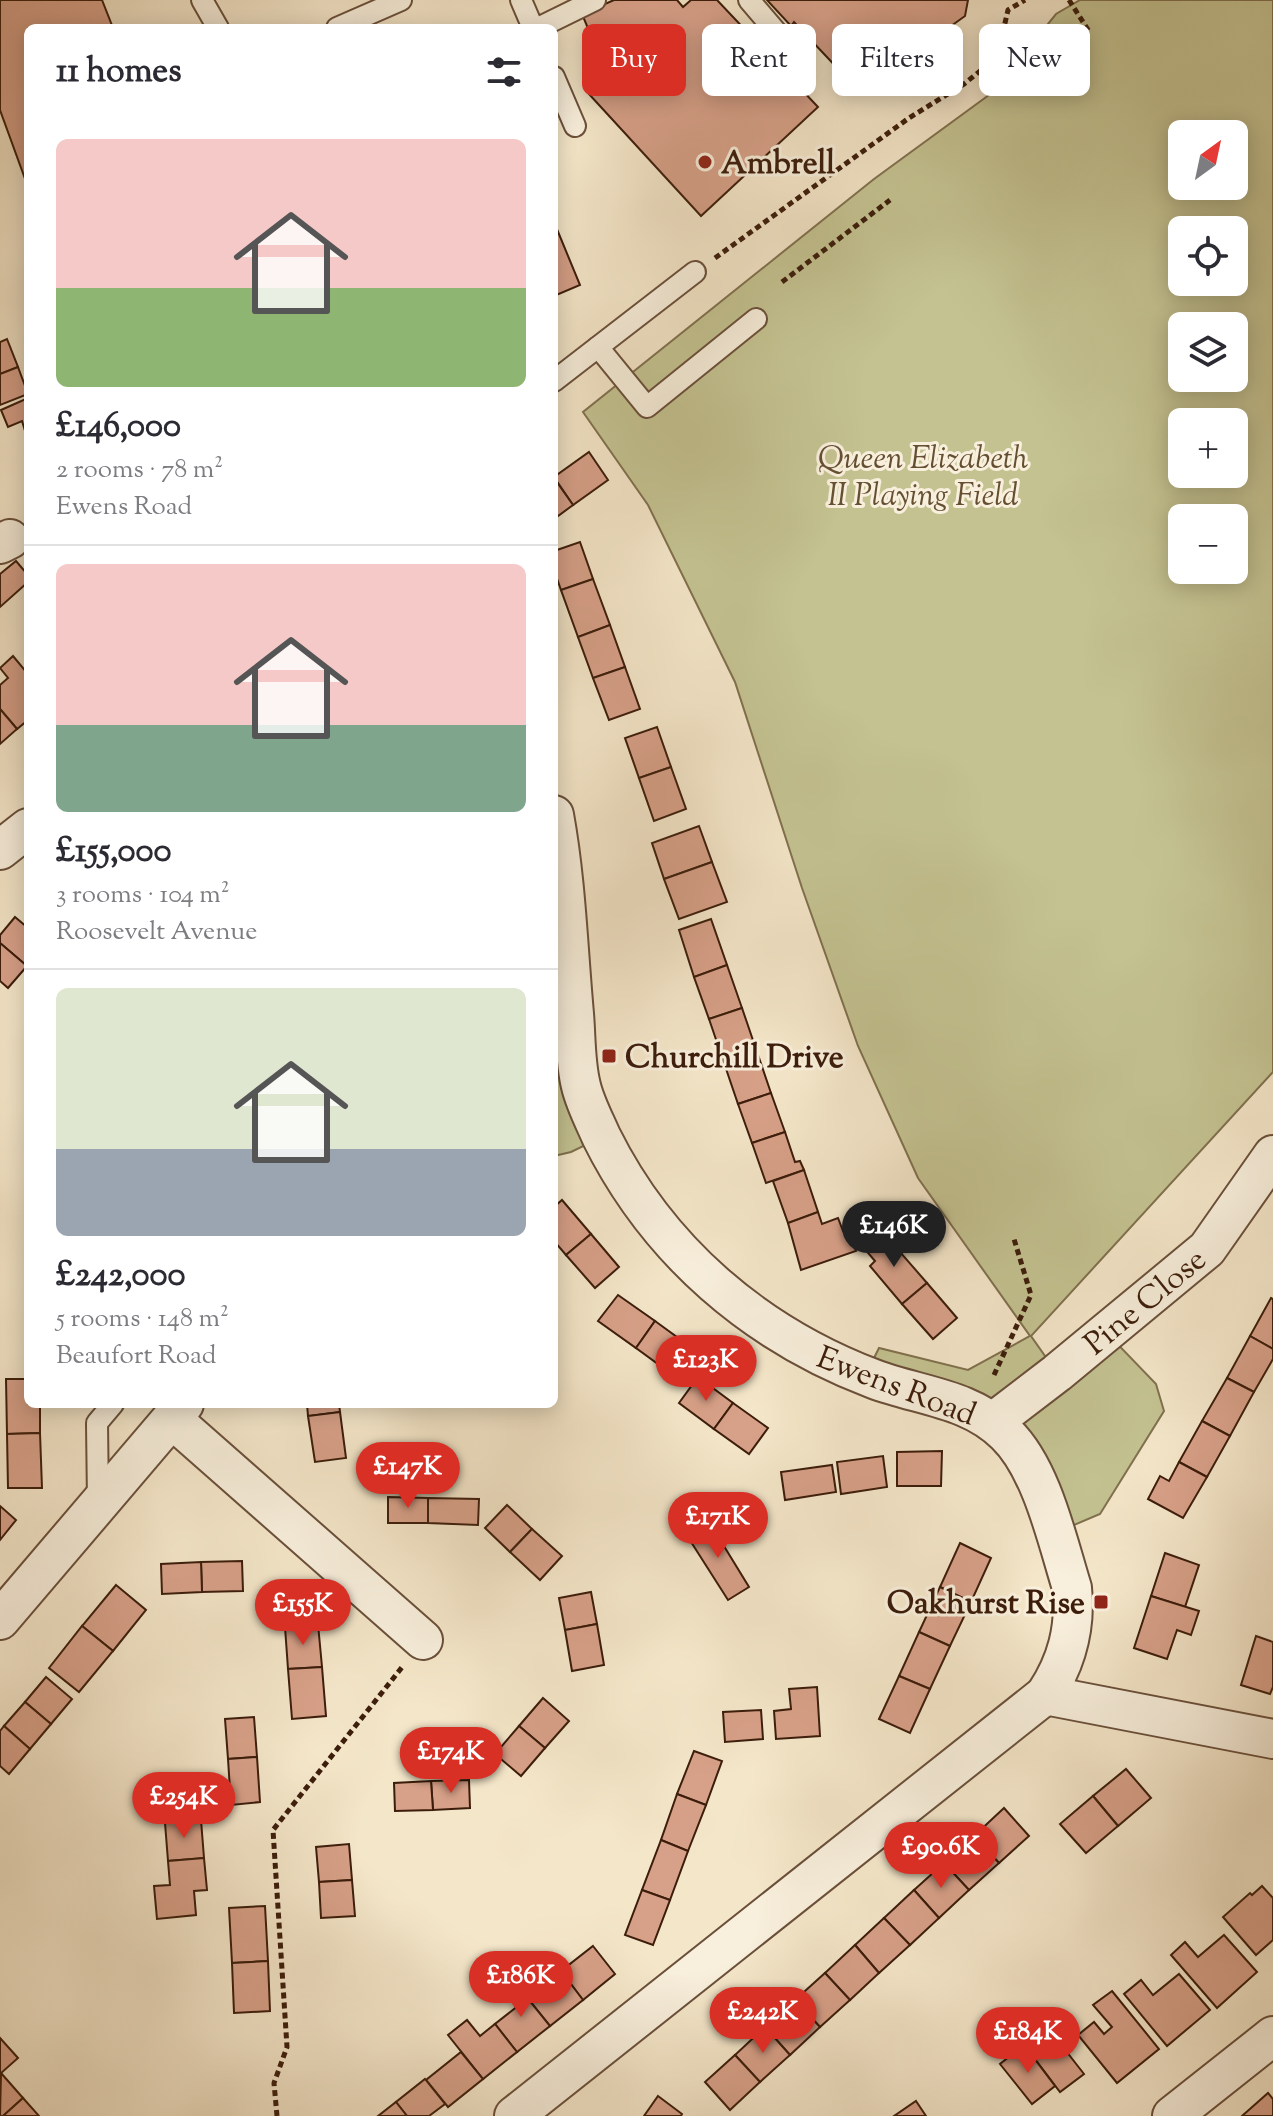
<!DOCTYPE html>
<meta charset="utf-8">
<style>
:root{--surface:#fff;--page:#f2f2f3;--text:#2b2b33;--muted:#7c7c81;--line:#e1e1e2;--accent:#d93025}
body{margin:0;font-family:"Sorts Mill Goudy",serif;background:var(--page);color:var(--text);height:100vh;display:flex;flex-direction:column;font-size:30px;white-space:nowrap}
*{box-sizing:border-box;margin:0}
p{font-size:26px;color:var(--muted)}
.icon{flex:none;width:44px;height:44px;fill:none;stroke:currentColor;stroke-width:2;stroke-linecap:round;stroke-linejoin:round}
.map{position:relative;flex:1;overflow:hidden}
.drawer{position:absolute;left:24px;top:24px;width:534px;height:1384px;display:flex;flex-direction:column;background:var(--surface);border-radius:12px;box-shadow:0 4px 20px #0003}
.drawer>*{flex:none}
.guide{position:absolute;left:582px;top:24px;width:570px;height:72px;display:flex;gap:16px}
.needle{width:52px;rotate:33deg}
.fabs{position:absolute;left:1168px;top:120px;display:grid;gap:16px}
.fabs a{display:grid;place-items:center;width:80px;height:80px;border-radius:12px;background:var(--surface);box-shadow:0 4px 20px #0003;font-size:40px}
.price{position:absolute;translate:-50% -68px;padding:0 18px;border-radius:28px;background:var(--accent);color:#fff;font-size:26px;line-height:52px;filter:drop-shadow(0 2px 4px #0008)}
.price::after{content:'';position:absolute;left:50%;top:48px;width:24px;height:18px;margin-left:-12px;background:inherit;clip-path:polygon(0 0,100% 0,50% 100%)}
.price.selected{background:#222;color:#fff}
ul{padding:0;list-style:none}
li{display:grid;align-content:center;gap:16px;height:424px;padding:0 32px}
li+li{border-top:2px solid var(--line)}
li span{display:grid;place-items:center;height:248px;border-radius:12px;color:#555}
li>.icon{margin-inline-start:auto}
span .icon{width:144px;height:144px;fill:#fffc;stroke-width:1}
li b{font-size:34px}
h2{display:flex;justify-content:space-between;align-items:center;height:96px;padding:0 32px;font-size:34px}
.tag{padding:0 28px;border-radius:12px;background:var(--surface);box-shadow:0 4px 20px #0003;font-size:28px;line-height:72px}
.tag.selected{background:var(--accent);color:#fff}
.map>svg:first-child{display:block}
.green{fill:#c4c291;stroke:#80704e;stroke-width:2;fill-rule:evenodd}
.building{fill:#d7a088;stroke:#3c1d0b;stroke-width:2}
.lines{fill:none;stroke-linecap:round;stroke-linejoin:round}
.service-casing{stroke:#6a4f3a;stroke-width:24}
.minor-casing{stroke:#6a4f3a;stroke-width:42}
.path{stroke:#3c1d0b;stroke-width:5;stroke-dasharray:6 4;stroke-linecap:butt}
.service{stroke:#f8efdc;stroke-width:20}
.minor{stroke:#f8efdc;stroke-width:38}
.poi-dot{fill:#8f2418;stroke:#f8efdc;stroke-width:3}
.labels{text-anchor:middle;stroke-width:6;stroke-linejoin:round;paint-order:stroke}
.poi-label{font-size:32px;font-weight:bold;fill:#3c1d0b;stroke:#f8efdc;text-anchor:start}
.park-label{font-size:32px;font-style:italic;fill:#654f33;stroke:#f8efdc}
.street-label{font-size:32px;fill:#3c1d0b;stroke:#f8efdc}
</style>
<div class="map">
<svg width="1273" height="2116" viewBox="0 0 1273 2116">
<rect width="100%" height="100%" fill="#f4e6c9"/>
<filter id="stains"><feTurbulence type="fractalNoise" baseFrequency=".0025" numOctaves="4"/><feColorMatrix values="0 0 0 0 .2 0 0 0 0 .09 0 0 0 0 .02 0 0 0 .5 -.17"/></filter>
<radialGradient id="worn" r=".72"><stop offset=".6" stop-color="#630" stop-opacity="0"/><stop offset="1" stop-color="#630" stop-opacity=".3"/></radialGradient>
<g class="green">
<path d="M1080 0H1273V1072L1031 1336 1057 1373 1106 1332 1156 1384 1164 1411 1100 1514 1055 1533 1020 1449 865 1376 879 1348 968 1370 1030 1336 918 1178 858 1046 802 888 735 682 648 505 583 412 874 179 993 92 1056 14ZM1182 134H1234V186H1182ZM1182 230H1234V282H1182ZM1182 326H1234V378H1182ZM1182 422H1234V474H1182ZM1182 518H1234V570H1182Z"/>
<path d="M554 960 602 1137 571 1152 554 1156Z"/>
</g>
<g class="building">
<path d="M0 0H102L113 28H28V187L0 110Z"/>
<path d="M614 0H677L683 7 691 0H717L818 107 701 216 588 93 607 74 582 14Z"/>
<path d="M767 0H968L965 16 883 75 861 51 841 72 794 22 791 26Z"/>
<path d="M554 222 580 285 554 296Z"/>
<path d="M7 339 18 367 0 374V342Z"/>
<path d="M18 367 28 394 0 405V374Z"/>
<path d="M28 398V433L26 434 22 421 8 427 1 410Z"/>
<path d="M589 452 608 480 573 505 554 477Z"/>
<path d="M554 478 573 505 554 519Z"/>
<path d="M580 542 593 579 561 590 554 570V551Z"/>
<path d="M16 561 28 575V582L0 607V574Z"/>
<path d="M593 579 610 625 578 637 561 590Z"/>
<path d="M610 625 625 667 593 678 578 637Z"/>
<path d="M13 656 28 674V720L17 729 0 709V685L8 678 0 668Z"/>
<path d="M625 667 640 709 609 720 593 678Z"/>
<path d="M0 709 17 729 0 744Z"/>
<path d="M657 727 671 767 639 778 625 738Z"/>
<path d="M671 767 686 809 654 821 639 778Z"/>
<path d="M699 826 712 862 664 879 652 843Z"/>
<path d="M712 862 727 902 679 919 664 879Z"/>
<path d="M15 917 28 928 27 966 0 943V935Z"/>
<path d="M711 919 727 965 694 977 679 930Z"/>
<path d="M0 943 27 966 8 988 0 981Z"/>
<path d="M727 965 742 1008 709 1019 694 977Z"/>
<path d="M742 1008 756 1049 723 1060 709 1019Z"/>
<path d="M756 1049 771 1093 738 1104 723 1060Z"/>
<path d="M771 1093 785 1132 752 1143 738 1104Z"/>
<path d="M785 1132 795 1162 800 1161 804 1170 766 1183 752 1143Z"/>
<path d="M804 1170 818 1212 788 1223 773 1181Z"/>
<path d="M562 1200 591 1234 566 1255 554 1241V1207Z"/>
<path d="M818 1212 822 1224 838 1218 843 1231 848 1229 856 1251 801 1270 788 1223Z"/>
<path d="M591 1234 619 1267 595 1288 566 1255Z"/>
<path d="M879 1234 890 1248 894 1245 927 1283 902 1304 870 1266 875 1261 863 1247Z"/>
<path d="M927 1283 957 1318 933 1339 902 1304Z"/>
<path d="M618 1295 655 1321 636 1348 598 1321Z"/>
<path d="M1271 1298 1273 1299V1349L1250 1336Z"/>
<path d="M655 1321 692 1348 673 1375 636 1348Z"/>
<path d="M1250 1336 1273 1349V1359L1254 1392 1227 1378Z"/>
<path d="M698 1377 733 1403 714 1429 679 1403Z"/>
<path d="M1227 1378 1254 1392 1230 1436 1202 1421Z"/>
<path d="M6 1379H28V1404H40V1433L7 1434Z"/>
<path d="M733 1403 768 1428 749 1454 714 1429Z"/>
<path d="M307 1404H339L340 1412 308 1416Z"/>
<path d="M340 1412 346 1458 315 1462 308 1416Z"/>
<path d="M1202 1421 1230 1436 1207 1477 1179 1462Z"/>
<path d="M40 1433 42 1488H8L7 1434Z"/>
<path d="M942 1451 941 1486H897V1452Z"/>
<path d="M883 1456 887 1487 841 1494 837 1462Z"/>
<path d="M1179 1462 1207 1477 1183 1518 1148 1499 1160 1476 1169 1481Z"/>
<path d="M832 1465 836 1492 785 1500 781 1472Z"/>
<path d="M388 1497 428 1498V1523H388Z"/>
<path d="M428 1498 479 1499 478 1525 428 1523Z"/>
<path d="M507 1505 532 1529 510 1552 485 1528Z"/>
<path d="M0 1506 16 1520 0 1540Z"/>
<path d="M708 1520 749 1587 728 1600 686 1534Z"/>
<path d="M532 1529 562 1556 540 1580 510 1552Z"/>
<path d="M960 1543 991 1558 971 1602 940 1587Z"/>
<path d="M1165 1553 1199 1565 1185 1607 1151 1596Z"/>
<path d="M242 1561 243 1591 202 1592 201 1562Z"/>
<path d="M201 1562 202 1592 162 1594 161 1564Z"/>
<path d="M116 1585 146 1610 113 1651 82 1626Z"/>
<path d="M940 1587 971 1602 950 1646 919 1632Z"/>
<path d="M591 1592 597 1624 565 1630 559 1598Z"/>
<path d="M1151 1596 1199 1611 1191 1635 1177 1630 1167 1659 1134 1648Z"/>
<path d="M318 1624 322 1667 288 1669 285 1627Z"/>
<path d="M597 1624 604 1665 572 1671 565 1630Z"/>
<path d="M82 1626 113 1651 79 1692 49 1668Z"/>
<path d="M919 1632 950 1646 930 1689 899 1676Z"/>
<path d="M1256 1636 1273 1642V1687L1270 1694 1241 1685Z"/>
<path d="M322 1667 326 1716 292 1719 288 1669Z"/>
<path d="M899 1676 930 1689 910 1733 879 1719Z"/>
<path d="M46 1677 72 1699 51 1724 25 1702Z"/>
<path d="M817 1687 820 1736 776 1739 774 1711 791 1709 789 1689Z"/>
<path d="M543 1698 569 1721 545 1748 519 1726Z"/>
<path d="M25 1702 51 1724 30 1749 4 1726Z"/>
<path d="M761 1710 763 1739 725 1742 723 1712Z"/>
<path d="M254 1717 257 1757 228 1759 225 1719Z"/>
<path d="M4 1726 30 1749 9 1774 0 1766V1731Z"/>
<path d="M519 1726 545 1748 521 1776 495 1754Z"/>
<path d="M694 1751 722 1761 706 1805 677 1794Z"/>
<path d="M257 1757 260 1802 231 1805 228 1759Z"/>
<path d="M1126 1769 1151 1798 1118 1826 1093 1796Z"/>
<path d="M469 1780 470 1808 433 1810 431 1781Z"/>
<path d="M431 1781 433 1810 395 1811 394 1783Z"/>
<path d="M677 1794 706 1805 688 1851 661 1840Z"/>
<path d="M1093 1796 1118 1826 1086 1853 1060 1824Z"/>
<path d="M1004 1808 1029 1836 999 1863 974 1836Z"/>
<path d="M201 1820 204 1858 168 1861 165 1823Z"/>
<path d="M974 1836 999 1863 969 1890 944 1863Z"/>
<path d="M661 1840 688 1851 670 1900 642 1890Z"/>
<path d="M349 1844 352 1880 319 1882 316 1847Z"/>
<path d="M204 1858 207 1890 194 1891 196 1915 157 1919 154 1886 170 1885 168 1861Z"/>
<path d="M944 1863 969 1890 939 1918 914 1890Z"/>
<path d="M352 1880 355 1916 321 1918 319 1882Z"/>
<path d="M1262 1886 1273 1898V1940L1256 1955 1223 1917 1250 1893 1252 1895Z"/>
<path d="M642 1890 670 1900 653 1945 625 1935Z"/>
<path d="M914 1890 939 1918 910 1945 884 1918Z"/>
<path d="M265 1906 268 1961 232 1963 229 1908Z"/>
<path d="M884 1918 910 1945 879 1973 855 1945Z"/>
<path d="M1224 1935 1257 1972 1217 2008 1171 1955 1185 1942 1198 1957Z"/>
<path d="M855 1945 879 1973 850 2000 825 1973Z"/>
<path d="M593 1946 615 1974 583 2000 561 1971Z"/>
<path d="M268 1961 270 2011 234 2013 232 1963Z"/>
<path d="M516 1967 536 1992 561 1971 583 2000 550 2026 508 1974Z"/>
<path d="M825 1973 850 2000 820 2027 795 2000Z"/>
<path d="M508 1974 550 2026 517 2052 495 2024 519 2005 500 1981Z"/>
<path d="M1179 1974 1210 2010 1167 2046 1124 1994 1141 1980 1153 1995Z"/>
<path d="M1112 1991 1159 2049 1117 2083 1078 2035 1094 2022 1104 2034 1112 2027 1093 2005Z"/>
<path d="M795 2000 820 2027 790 2055 765 2027Z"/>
<path d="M467 2020 480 2036 495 2024 517 2052 483 2079 448 2035Z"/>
<path d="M765 2027 790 2055 760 2082 735 2055Z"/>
<path d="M1052 2033 1084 2074 1060 2092 1029 2051Z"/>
<path d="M0 2038 18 2058 0 2074Z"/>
<path d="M1024 2045 1055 2086 1032 2104 1000 2064Z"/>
<path d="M461 2052 483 2079 448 2107 426 2080Z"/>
<path d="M735 2055 760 2082 730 2110 705 2082Z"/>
<path d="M1 2073 23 2098 3 2116H0Z"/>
<path d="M425 2079 445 2104 429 2116H407L396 2102Z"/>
<path d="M1268 2093 1273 2099V2116H1242Z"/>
<path d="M658 2096 682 2114 681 2116H644Z"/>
<path d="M23 2098 39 2116H3Z"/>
<path d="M916 2101 926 2116H894Z"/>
<path d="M396 2102 407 2116H378Z"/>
</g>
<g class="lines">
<g class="service-casing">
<g id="service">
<path d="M202 0 218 28"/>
<path d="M521 0 533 28"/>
<path d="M749 0 796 55"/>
<path d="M337 28 401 0"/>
<path d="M538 28 595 0"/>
<path d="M554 77 575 126"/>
<path d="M598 347 647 407 756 319"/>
<path d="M554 381 695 272"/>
<path d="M98 1502 97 1423 113 1404"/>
</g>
</g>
<g class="minor-casing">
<g id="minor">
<path d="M0 544 10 539"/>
<path d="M0 850 28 828"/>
<path d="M172 1419 423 1640"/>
<path id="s1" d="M993 1422 1057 1373 1207 1249 1273 1155"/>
<path d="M0 1620 184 1404"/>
<path d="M1045 1695 1273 1739"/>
<path d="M514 2116 1045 1695C1067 1662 1076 1628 1072 1588 1057 1540 1042 1469 1006 1434 970 1398 919 1396 874 1379 755 1334 658 1251 601 1136 594 1120 585 1103 581 1086 575 1063 576 1037 574 1014 568 947 566 881 554 815"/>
<path d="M1172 2116 1273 2036"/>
</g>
</g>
<g class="path">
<path d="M1069 0 1090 33"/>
<path d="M715 258 909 118 964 84 990 63 999 49 1008 10 1025 0"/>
<path d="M782 282 890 200"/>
<path d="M994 1375 1031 1295 1014 1239"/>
<path d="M277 2116 274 2083 287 2047 273 1830 403 1666"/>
</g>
<use href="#service" class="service"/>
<use href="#minor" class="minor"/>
</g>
<g class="poi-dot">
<circle cx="705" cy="162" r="8"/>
<rect x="601" y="1048" width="16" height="16" rx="4"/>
<rect x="1093" y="1594" width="16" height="16" rx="4"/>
</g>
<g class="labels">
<g class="poi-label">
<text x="721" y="173">Ambrell</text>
<text x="625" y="1067">Churchill Drive</text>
<text x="1085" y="1613" text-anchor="end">Oakhurst Rise</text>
</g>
<g class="park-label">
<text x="923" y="468">Queen Elizabeth<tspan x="923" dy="37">II Playing Field</tspan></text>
</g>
<g class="street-label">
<text dy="11" stroke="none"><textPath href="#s1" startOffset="194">Pine Close</textPath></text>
<text transform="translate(897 1385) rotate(21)" y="11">Ewens Road</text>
</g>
</g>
<rect width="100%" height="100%" filter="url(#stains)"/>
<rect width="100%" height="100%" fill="url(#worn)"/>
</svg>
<div class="fabs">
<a><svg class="needle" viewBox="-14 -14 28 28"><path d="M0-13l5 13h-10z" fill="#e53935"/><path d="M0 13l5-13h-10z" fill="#7c7c81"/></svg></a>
<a><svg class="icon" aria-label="locate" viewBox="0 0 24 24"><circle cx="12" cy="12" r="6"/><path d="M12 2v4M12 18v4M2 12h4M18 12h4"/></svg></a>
<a><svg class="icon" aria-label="layers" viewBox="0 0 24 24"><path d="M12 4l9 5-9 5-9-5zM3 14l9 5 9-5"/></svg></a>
<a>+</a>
<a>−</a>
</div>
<b class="price selected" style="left:894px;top:1269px">£146K</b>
<b class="price" style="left:706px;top:1403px">£123K</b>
<b class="price" style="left:408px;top:1510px">£147K</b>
<b class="price" style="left:718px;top:1560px">£171K</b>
<b class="price" style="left:303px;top:1647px">£155K</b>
<b class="price" style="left:451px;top:1795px">£174K</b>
<b class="price" style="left:184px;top:1840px">£254K</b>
<b class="price" style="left:941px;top:1890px">£90.6K</b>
<b class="price" style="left:521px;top:2019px">£186K</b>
<b class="price" style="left:763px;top:2055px">£242K</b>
<b class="price" style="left:1028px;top:2075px">£184K</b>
<div class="guide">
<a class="tag selected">Buy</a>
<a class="tag">Rent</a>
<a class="tag">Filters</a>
<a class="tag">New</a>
</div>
<section class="drawer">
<h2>11 homes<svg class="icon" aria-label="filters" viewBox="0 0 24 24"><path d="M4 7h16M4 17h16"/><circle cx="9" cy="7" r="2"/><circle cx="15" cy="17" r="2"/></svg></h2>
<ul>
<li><span style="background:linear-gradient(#f6c9c9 60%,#8fb573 0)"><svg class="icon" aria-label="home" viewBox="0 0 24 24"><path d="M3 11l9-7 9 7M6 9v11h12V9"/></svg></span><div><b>£146,000</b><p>2 rooms · 78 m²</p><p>Ewens Road</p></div></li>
<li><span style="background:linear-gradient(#f6c9c9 65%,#7fa58c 0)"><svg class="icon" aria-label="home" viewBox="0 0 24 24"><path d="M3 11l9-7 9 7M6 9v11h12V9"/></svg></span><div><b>£155,000</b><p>3 rooms · 104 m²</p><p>Roosevelt Avenue</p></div></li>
<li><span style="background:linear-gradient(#dfe7d0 65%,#9aa5b1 0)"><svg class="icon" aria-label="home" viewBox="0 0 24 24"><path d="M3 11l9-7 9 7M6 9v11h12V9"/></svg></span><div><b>£242,000</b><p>5 rooms · 148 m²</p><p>Beaufort Road</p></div></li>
</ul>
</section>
</div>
